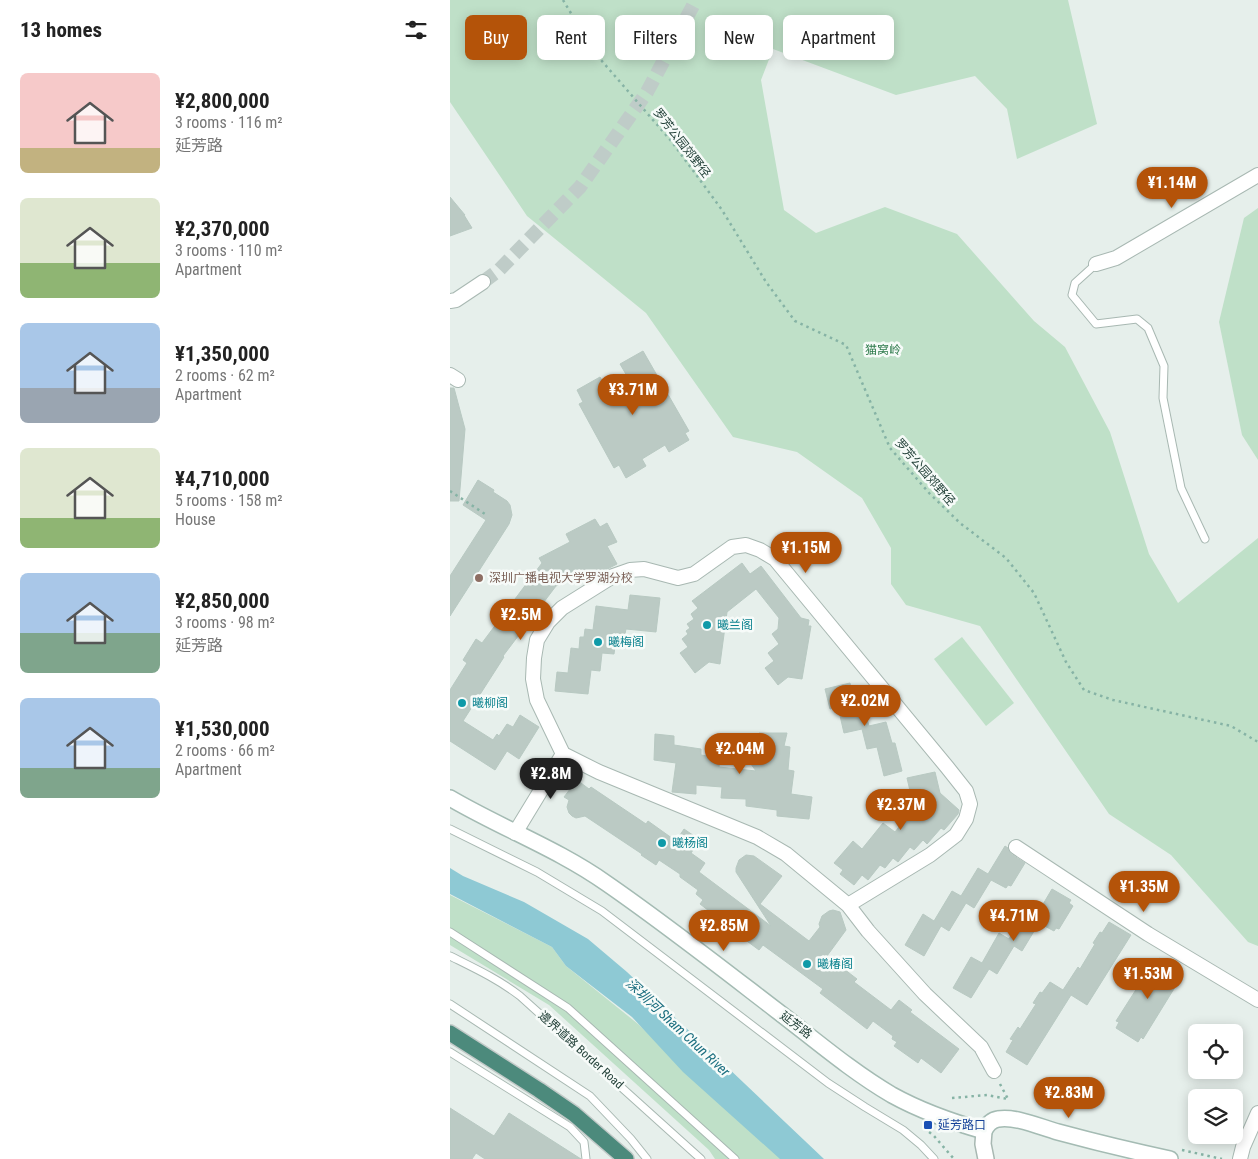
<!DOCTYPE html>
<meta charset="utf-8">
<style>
:root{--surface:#fff;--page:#f6f6f6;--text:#222;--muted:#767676;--accent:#b45309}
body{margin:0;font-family:"Roboto Condensed","Noto Sans SC",sans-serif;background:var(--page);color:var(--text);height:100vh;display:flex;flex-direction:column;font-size:19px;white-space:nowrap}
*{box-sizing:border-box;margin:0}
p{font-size:16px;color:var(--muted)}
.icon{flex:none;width:28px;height:28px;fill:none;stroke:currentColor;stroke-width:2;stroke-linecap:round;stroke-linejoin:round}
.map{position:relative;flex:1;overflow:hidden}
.side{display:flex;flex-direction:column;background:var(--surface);width:450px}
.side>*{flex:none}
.hud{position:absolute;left:15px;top:15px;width:475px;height:45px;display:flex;gap:10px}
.controls{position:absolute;left:738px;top:1024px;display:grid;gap:10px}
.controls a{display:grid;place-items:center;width:55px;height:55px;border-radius:8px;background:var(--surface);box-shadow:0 2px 12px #0003;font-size:25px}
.price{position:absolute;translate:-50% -42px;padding:0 11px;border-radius:18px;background:var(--accent);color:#fff;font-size:16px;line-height:32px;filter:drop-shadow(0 1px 2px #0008)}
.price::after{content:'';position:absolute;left:50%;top:30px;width:15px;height:11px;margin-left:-8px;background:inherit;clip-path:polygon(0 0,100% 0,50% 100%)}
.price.on{background:#222;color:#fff}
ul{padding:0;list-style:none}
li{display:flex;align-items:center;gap:15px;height:125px;padding:0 20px}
li span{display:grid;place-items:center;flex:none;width:140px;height:100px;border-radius:8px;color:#555}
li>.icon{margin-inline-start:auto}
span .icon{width:60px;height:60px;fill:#fffc;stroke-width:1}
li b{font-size:21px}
h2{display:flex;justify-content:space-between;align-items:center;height:60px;padding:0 20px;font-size:21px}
.pill{padding:0 18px;border-radius:8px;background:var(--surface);box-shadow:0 2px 12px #0003;font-size:18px;line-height:45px}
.pill.on{background:var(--accent);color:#fff}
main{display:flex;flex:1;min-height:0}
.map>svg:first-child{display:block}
.green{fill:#bfe0c8}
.water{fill:#8ec9d4}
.building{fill:#bbcac4;stroke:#b8c9c2}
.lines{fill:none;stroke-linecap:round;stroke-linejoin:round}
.minor-tunnel{stroke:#bfccc8;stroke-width:14;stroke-dasharray:14 7;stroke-linecap:butt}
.service-casing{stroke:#a8b8b2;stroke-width:9}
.minor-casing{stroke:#a8b8b2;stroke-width:16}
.tertiary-casing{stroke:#a8b8b2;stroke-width:18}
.secondary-casing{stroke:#a4bbb3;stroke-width:18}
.trunk-casing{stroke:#c2cac8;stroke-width:18}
.path{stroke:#86b3a5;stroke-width:2.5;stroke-dasharray:2.5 4;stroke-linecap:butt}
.service{stroke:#fff;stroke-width:7}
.minor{stroke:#fff;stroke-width:14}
.tertiary{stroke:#fff;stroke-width:15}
.secondary{stroke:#fff;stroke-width:15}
.trunk{stroke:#4c8a7c;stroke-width:15}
.education-dot{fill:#8d6e63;stroke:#f7fbf9;stroke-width:2}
.culture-dot{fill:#0f9aa8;stroke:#f7fbf9;stroke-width:2}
.transit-dot{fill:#1a4fb4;stroke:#f7fbf9;stroke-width:2}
.labels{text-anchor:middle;stroke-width:5;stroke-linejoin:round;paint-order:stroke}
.street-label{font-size:12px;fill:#24423a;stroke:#f7fbf9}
.park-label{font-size:12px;fill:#2d7a4b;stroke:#f7fbf9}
.education-label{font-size:12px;fill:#785e54;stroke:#f7fbf9;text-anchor:start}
.culture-label{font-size:12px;fill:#0d838f;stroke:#f7fbf9;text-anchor:start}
.transit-label{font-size:12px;fill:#164399;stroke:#f7fbf9;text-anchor:start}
.water-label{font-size:14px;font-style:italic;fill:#1c6f80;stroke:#f7fbf9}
</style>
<main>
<section class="side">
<h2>13 homes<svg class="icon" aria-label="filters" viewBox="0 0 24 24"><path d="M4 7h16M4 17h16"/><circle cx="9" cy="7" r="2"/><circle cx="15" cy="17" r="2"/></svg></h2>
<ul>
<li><span style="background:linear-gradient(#f6c9c9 75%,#c2b280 0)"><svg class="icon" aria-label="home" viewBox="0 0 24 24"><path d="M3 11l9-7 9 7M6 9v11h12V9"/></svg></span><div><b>¥2,800,000</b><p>3 rooms · 116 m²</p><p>延芳路</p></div></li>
<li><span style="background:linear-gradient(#dfe7d0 65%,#8fb573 0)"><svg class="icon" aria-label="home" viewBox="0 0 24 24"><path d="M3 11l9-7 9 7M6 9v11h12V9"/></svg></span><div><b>¥2,370,000</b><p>3 rooms · 110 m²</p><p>Apartment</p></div></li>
<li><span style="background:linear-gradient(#a9c7e8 65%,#9aa5b1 0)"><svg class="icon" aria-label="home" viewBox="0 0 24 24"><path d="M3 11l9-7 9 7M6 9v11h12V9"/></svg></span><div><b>¥1,350,000</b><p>2 rooms · 62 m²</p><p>Apartment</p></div></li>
<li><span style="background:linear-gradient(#dfe7d0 70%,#8fb573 0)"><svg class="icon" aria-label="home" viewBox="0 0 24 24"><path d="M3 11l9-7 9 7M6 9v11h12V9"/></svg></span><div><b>¥4,710,000</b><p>5 rooms · 158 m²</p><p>House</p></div></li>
<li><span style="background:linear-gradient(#a9c7e8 60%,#7fa58c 0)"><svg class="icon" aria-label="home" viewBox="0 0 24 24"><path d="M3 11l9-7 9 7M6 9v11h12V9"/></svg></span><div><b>¥2,850,000</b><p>3 rooms · 98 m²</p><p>延芳路</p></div></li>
<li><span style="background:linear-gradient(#a9c7e8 70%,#7fa58c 0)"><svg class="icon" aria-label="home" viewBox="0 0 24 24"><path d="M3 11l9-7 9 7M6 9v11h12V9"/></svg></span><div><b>¥1,530,000</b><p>2 rooms · 66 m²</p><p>Apartment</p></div></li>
</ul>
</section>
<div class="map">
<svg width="808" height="1159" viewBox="0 0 808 1159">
<rect width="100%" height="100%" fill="#e6efeb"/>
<g class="green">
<path d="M0 0H618L647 124 567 159 557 109 525 76 446 95 323 49 311 80 334 210 366 233 435 207 507 234 584 321 615 347 660 432 699 554 728 603 808 538V946L798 942 721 855 659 814 530 626 456 605 441 584V548L412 498 347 452 283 437 196 313 77 216 0 102Z"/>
<path d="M808 208V460L792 435 769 322 794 218Z"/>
<path d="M512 637 564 703 536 726 484 659Z"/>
<path d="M0 895 102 947 116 966 188 1024 332 1159H265L259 1150 99 1005 0 945Z"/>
</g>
<path class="water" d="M0 868 13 876 74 902 138 939 177 972 374 1159H330L233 1072 182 1017 116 966 102 947 0 894Z"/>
<g class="building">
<path d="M0 197 15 215H14L22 228 0 236Z"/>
<path d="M193 351 239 431 235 433 239 440 219 452 215 445 192 459 196 466 176 478 169 465 164 468 129 404 133 402 127 390 150 377 156 387 177 376 170 364Z"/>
<path d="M0 388H4L15 429 9 501H0Z"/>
<path d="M28 480 44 490 43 492 57 501 60 505 62 515 59 524 0 616V576L36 520 13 505Z"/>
<path d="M145 519 150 527 157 523 167 542 157 546 167 564 138 579 134 572 106 586 53 656 54 657 13 721 43 740 47 734 49 736 57 724 63 727 70 715 89 727 69 759 57 751 45 770 0 741V690L17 663 13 660 26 639 32 643 92 563 89 558 120 542 116 534Z"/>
<path d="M292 563 300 574 311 566 351 618 359 620 358 626H361L352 679 338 677 328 685 315 668 324 661 318 653 329 644 322 634 328 629 329 618 306 589 277 612 270 664 259 662 245 673 230 653 238 647 232 639 238 634 236 631 240 628 237 624 244 619 241 614 248 608 242 601Z"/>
<path d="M180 595 210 598 206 632 176 629 175 634 167 633 164 654 152 653 150 671 141 670 138 694 105 691 107 672 118 673 121 648 129 649 130 637H134L135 629 143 630 146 606 178 610Z"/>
<path d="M400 683 404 702 412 700 419 726 436 722 442 743H445L452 771 434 776 427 747 417 749 412 729 394 733 388 707 380 709 375 689Z"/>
<path d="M309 733H337L334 746 340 747 338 770 344 771 341 794 362 797 359 819 327 816V810L296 806V799L271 798 272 787 246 785V794L222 792 226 763 204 760 205 734 224 736V745L251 749V755L270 758 269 767 306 771 293 753 313 740Z"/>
<path d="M485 772 490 793 509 810 508 814 494 830 491 828 477 844 473 840 464 850 460 847 448 862 443 858 435 868 430 865 418 880 412 875 404 885 390 874 393 870 384 863 403 841 412 849 433 823 445 832 464 808 457 778Z"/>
<path d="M127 780 139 789 141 787 196 824 198 821 226 841 234 829 250 840 241 853 255 863 249 872 321 926 286 872V868L289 860 296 855 304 856 332 876 310 904 359 941 370 927 369 924 372 916 379 911 383 910 390 912 396 930 377 956 407 979 404 982 441 1010 449 1000 462 1010 460 1012 509 1049 491 1073 471 1058 468 1063 444 1046 447 1042 442 1039 443 1036 423 1021 417 1029 370 993 373 989 313 945 309 950 278 927 276 930 260 918 263 914 250 904 253 900 246 894 248 890 230 877V874L209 860 206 865 191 855 192 854 135 816 126 818 122 816 119 813 117 807 119 800 114 797Z"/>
<path d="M555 846 558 848 561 854 575 863 561 886 558 885 556 888 541 880 524 908 516 903 499 931 491 926 474 956 455 945 473 914 484 921 502 891 511 896 528 868 538 874Z"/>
<path d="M602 889 621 900 619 903 623 906 609 929 606 928 604 931 589 923 572 951 564 946 547 974 539 969 521 998 503 988 521 957 532 963 549 933 559 939 576 911 586 916Z"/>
<path d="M659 922 681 935 637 1005 621 995 577 1065 556 1052 563 1040 560 1039 568 1027 570 1029 586 1004 583 1003 590 992 592 993 600 982 613 990 628 967 630 969 645 944 643 943 650 932 652 933Z"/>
<path d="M709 958 731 972 727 977 730 979 693 1039 691 1037 688 1042 666 1028 669 1022 666 1021 703 963 705 964Z"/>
<path d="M0 1108 44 1136 59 1113 131 1159H35L26 1153 22 1159H0Z"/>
</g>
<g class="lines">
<path class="minor-tunnel" d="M33 282 48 271 130 187 197 92 246 0"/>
<g class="service-casing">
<g id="service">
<path d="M646 264 625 283 622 295 646 324 687 319 698 328 714 366 713 398 731 488 755 539"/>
<path d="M0 829 87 872 152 911 378 1083 415 1107 453 1130 471 1145 484 1159"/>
<path d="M0 932 118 1008 285 1159"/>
<path d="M0 956C24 968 48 979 70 996L251 1159"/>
<path d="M0 1004 140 1096 181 1139 197 1159"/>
<path d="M0 1052 120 1127 134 1142 136 1159"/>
</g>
</g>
<g class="minor-casing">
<g id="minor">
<path d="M646 264 666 258 808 175"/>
<path d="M0 301 6 300 33 282"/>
<path d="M0 375 8 380"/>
<path d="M65 833 113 754"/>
<path d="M566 847 698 934 808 1000"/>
<path d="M398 905 480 855 506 835 516 819 520 804 516 791 497 767 325 559 310 550 296 545 282 547 244 574 228 578 194 569 180 570 163 576 112 608 98 622 87 640 84 658 83 679 87 700 113 754 149 772 307 837 336 854 398 905 418 931 475 994 531 1047 544 1071"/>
<path d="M790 1159 793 1147 808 1113"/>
</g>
</g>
<g class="tertiary-casing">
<path id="tertiary" d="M534 1131 533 1144 536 1159"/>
</g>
<g class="secondary-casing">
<path id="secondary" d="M0 798C51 828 108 849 156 883 214 923 270 967 326 1010 364 1039 401 1071 442 1095 471 1111 502 1122 534 1131 537 1125 541 1120 548 1119 566 1116 590 1127 608 1132 645 1142 682 1151 720 1159"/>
</g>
<g class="trunk-casing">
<path id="trunk" d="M0 1033 89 1090 124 1114 176 1159"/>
</g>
<g class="path">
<path d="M113 0 145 53 222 142 272 210 316 282 345 321 396 345 440 448 480 494 510 523 556 558 584 593 616 662 634 690 663 700 781 726 808 742"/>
<path d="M0 491 38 516"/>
<path d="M550 1084 558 1099"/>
<path d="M502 1098 537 1095 558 1099"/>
<path d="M474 1128 484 1136 504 1159"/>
<path d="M732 1150 772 1159"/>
</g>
<use href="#service" class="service"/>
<use href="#minor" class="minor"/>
<use href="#tertiary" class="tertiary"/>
<use href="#secondary" class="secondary"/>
<use href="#trunk" class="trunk"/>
</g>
<circle class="education-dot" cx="29" cy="578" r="5"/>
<g class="culture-dot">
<circle cx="257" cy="625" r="5"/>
<circle cx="148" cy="642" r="5"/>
<circle cx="12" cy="703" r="5"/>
<circle cx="212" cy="843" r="5"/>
<circle cx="357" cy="964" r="5"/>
</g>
<rect class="transit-dot" x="473" y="1120" width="10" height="10" rx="2.5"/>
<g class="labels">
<g class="street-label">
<text transform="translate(232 143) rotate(52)" y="4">罗芳公园郊野径</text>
<text transform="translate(475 472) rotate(49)" y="4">罗芳公园郊野径</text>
<text transform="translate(346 1025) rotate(37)" y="4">延芳路</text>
<text transform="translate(131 1050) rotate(42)" y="4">邊界道路 Border Road</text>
</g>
<g class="park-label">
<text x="433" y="354">猫窝岭</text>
</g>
<g class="education-label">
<text x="39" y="582">深圳广播电视大学罗湖分校</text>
</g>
<g class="culture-label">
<text x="267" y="629">曦兰阁</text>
<text x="158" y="646">曦梅阁</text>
<text x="22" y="707">曦柳阁</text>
<text x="222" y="847">曦杨阁</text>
<text x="367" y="968">曦椿阁</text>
</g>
<g class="transit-label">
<text x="488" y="1129">延芳路口</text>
</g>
<g class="water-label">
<text transform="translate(228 1027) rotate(43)" y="5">深圳河 Sham Chun River</text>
</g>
</g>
</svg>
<div class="controls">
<a><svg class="icon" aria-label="locate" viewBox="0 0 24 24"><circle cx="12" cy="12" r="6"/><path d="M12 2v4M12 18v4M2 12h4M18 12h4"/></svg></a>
<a><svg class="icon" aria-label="layers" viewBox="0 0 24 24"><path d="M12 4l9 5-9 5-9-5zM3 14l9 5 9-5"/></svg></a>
</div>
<b class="price" style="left:722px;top:209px">¥1.14M</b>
<b class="price" style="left:183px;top:416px">¥3.71M</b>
<b class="price" style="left:356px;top:574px">¥1.15M</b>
<b class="price" style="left:71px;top:641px">¥2.5M</b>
<b class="price" style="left:415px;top:727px">¥2.02M</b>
<b class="price" style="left:290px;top:775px">¥2.04M</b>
<b class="price on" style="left:101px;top:800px">¥2.8M</b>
<b class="price" style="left:451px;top:831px">¥2.37M</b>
<b class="price" style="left:694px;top:913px">¥1.35M</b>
<b class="price" style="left:564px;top:942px">¥4.71M</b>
<b class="price" style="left:274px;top:952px">¥2.85M</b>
<b class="price" style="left:698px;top:1000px">¥1.53M</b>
<b class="price" style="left:619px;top:1119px">¥2.83M</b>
<div class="hud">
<a class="pill on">Buy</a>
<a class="pill">Rent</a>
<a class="pill">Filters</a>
<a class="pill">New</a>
<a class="pill">Apartment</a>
</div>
</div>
</main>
